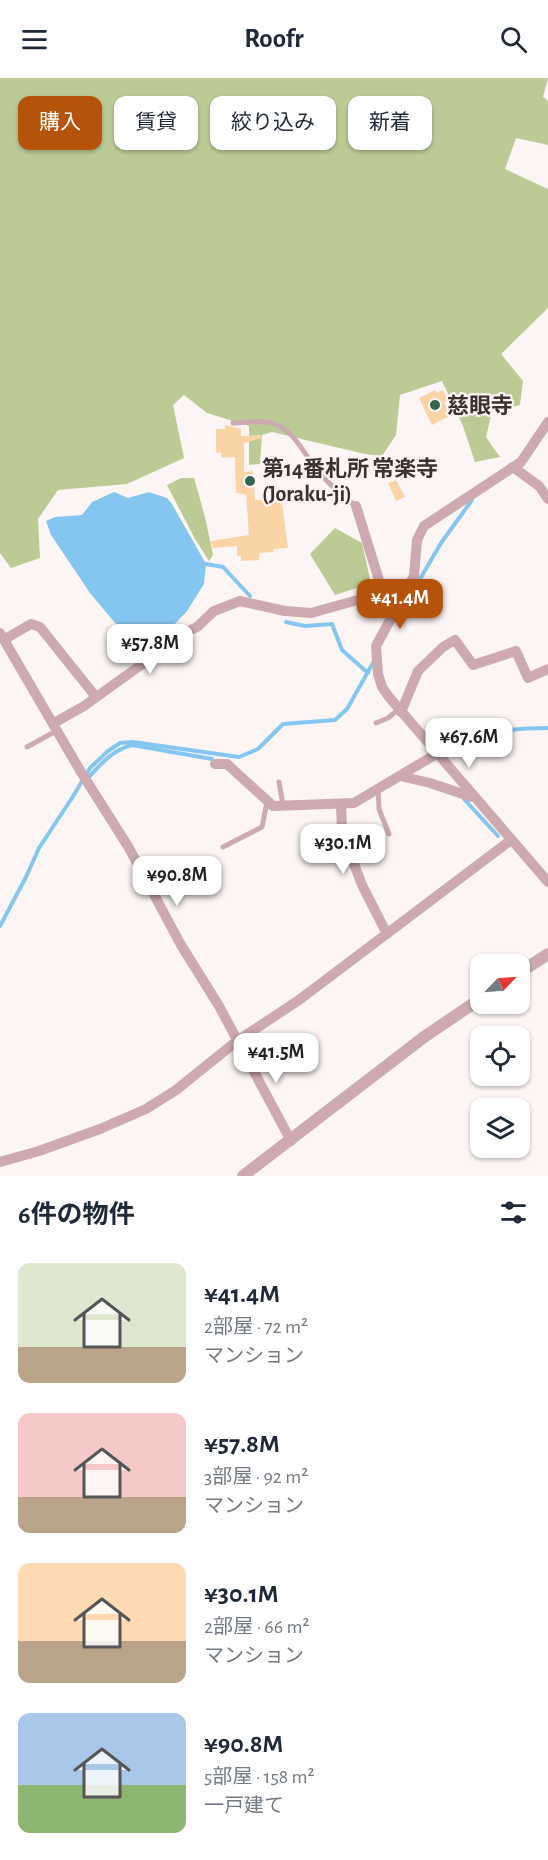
<!DOCTYPE html>
<html lang="ja">
<meta charset="utf-8">
<style>
:root{--surface:#fff;--page:#f2f2f3;--text:#1f2937;--muted:#747a83;--accent:#b45309}
body{margin:0;font-family:"Alegreya Sans","Noto Sans JP",sans-serif;background:var(--page);color:var(--text);height:100vh;display:flex;flex-direction:column;font-size:22px;white-space:nowrap}
*{box-sizing:border-box;margin:0}
p{font-size:20px;color:var(--muted)}
.icon{flex:none;width:33px;height:33px;fill:none;stroke:currentColor;stroke-width:2;stroke-linecap:round;stroke-linejoin:round}
.map{position:relative;height:1098px;overflow:hidden}
.panel{display:flex;flex-direction:column;background:var(--surface);flex:1}
.panel>*{flex:none}
.hud{position:absolute;left:18px;top:18px;width:513px;height:54px;display:flex;gap:12px}
.needle{width:39px;rotate:65deg}
.tools{position:absolute;left:470px;top:876px;display:grid;gap:12px}
.tools a{display:grid;place-items:center;width:60px;height:60px;border-radius:12px;background:var(--surface);box-shadow:0 2px 4px #0004;font-size:30px}
.price{position:absolute;translate:-50% -51px;padding:0 14px;border-radius:12px;background:#fff;color:#222;font-size:20px;line-height:39px;filter:drop-shadow(0 2px 3px #0008)}
.price::after{content:'';position:absolute;left:50%;top:36px;width:18px;height:14px;margin-left:-9px;background:inherit;clip-path:polygon(0 0,100% 0,50% 100%)}
.price.active{background:var(--accent);color:#fff}
ul{padding:0;list-style:none}
li{display:flex;align-items:center;gap:18px;height:150px;padding:0 18px}
li span{display:grid;place-items:center;flex:none;width:168px;height:120px;border-radius:12px;color:#555}
li>.icon{margin-inline-start:auto}
span .icon{width:72px;height:72px;fill:#fffc;stroke-width:1}
li b{font-size:26px}
h2{display:flex;justify-content:space-between;align-items:center;height:72px;padding:0 18px;font-size:26px}
.tag{padding:0 21px;border-radius:12px;background:var(--surface);box-shadow:0 2px 4px #0004;font-size:21px;line-height:54px}
.tag.active{background:var(--accent);color:#fff}
header{display:flex;justify-content:space-between;align-items:center;height:78px;padding:0 18px;background:var(--surface);font-size:27px;font-weight:700}
.map>svg:first-child{display:block}
.green{fill:#bccb96}
.water{fill:#85c6f0}
.lines{fill:none;stroke-linecap:round;stroke-linejoin:round}
.stream{stroke:#85c6f0;stroke-width:4}
.building{fill:#f9d4a7}
.service{stroke:#ccaab0;stroke-width:5}
.minor{stroke:#ccaab0;stroke-width:10}
.tertiary{stroke:#ccaab0;stroke-width:12}
.poi-dot{fill:#32674d;stroke:#fcf5f3;stroke-width:2}
.labels{text-anchor:middle;stroke-width:4.5;stroke-linejoin:round;paint-order:stroke}
.poi-label{font-size:22px;font-weight:bold;fill:#3d322d;stroke:#fcf5f3;text-anchor:start}
</style>
<header><svg class="icon" aria-label="menu" viewBox="0 0 24 24"><path d="M4 6h16M4 12h16M4 18h16"/></svg>Roofr<svg class="icon" aria-label="search" viewBox="0 0 24 24"><circle cx="10" cy="10" r="6"/><path d="M15 15l6 6"/></svg></header>
<div class="map">
<svg width="548" height="1098" viewBox="0 0 548 1098">
<rect width="100%" height="100%" fill="#fcf5f3"/>
<g class="green">
<path d="M0 0H548L543 19 548 23V67L516 60 505 91 548 111V230L501 276 523 303 520 327 492 334 486 359 500 379 475 384 463 348 442 303 400 317 396 357 382 378 365 376 272 354 262 357 260 386 249 387V348L207 335 184 317 173 327 184 380 127 406 58 412 38 441 40 480 11 490 0 475Z"/>
<path d="M181 400H194L205 439 213 477 209 483 195 461 167 407Z"/>
<path d="M335 450 362 465 370 501 360 509 335 517 310 476Z"/>
</g>
<path class="water" d="M114 414 128 420 149 414 167 420 172 426 206 486 204 506 187 533 160 562 136 570 90 515 51 457 46 443 55 439 82 437 92 424Z"/>
<g class="lines">
<g class="stream">
<path d="M206 486 223 489 250 518"/>
<path d="M396 542 441 465 472 422"/>
<path d="M286 544 305 548 332 546 342 572 368 595"/>
<path d="M442 672C480 655 506 650 548 650"/>
<path d="M86 702C100 687 112 672 132 667L212 681"/>
<path d="M464 721 498 758"/>
<path d="M0 848 26 799 39 770 72 720 90 690 108 673 120 665 133 664 239 679 258 671 283 646 335 642 347 631 374 583"/>
</g>
</g>
<g class="building">
<path d="M435 312 437 315 443 312 448 323 444 324 449 335 447 336 448 339 432 347 419 320Z"/>
<path d="M225 347 241 351V358L261 357 262 360 244 365V394L253 393 255 422 281 421 282 426 288 470 273 471V474L259 475V482L241 483V478H237V468L212 470 211 463 249 457 246 416 236 415 235 379 221 380V374L216 375V351H225Z"/>
<path d="M396 402 405 419 396 423 388 405Z"/>
</g>
<g class="lines">
<g class="service">
<path d="M233 345C246 345 262 341 275 346 296 354 304 377 318 393 329 406 342 418 356 428"/>
<path d="M376 645 388 640 399 631"/>
<path d="M27 669 56 653"/>
<path d="M432 669 486 647"/>
<path d="M279 704 283 727"/>
<path d="M378 711 379 731 389 756"/>
<path d="M223 769 262 749 267 724"/>
</g>
<g class="minor">
<path d="M548 344 521 384 424 448 417 462 414 498 376 568 378 596 382 609 389 619 548 804"/>
<path d="M513 389 539 408 548 421"/>
<path d="M356 428 383 515"/>
<path d="M0 555 81 694 129 770 181 867 219 928 291 1063"/>
<path d="M5 561 31 546 40 549 96 619"/>
<path d="M401 634 418 593 443 569 455 562 473 587 516 573 528 600 548 591"/>
<path d="M54 645 84 628 188 553 197 549 214 533 240 523 285 533 311 535 383 515 392 516 401 522"/>
<path d="M215 686H227L273 728 354 725 438 675"/>
<path d="M400 698 430 705 472 719"/>
<path d="M341 726 342 754 362 807 387 856"/>
<path d="M0 1084 39 1073 100 1051 146 1031 176 1012 237 963 299 922 511 762"/>
</g>
<g class="tertiary">
<path d="M519 895 548 876"/>
<path d="M243 1098 424 959 480 921"/>
</g>
</g>
<g class="poi-dot">
<circle cx="435" cy="327" r="6"/>
<circle cx="250" cy="403" r="6"/>
</g>
<g class="labels">
<g class="poi-label">
<text x="447" y="335">慈眼寺</text>
<text x="262" y="398">第14番札所 常楽寺<tspan x="262" dy="25">(Joraku-ji)</tspan></text>
</g>
</g>
</svg>
<div class="tools">
<a><svg class="needle" viewBox="-14 -14 28 28"><path d="M0-13l5 13h-10z" fill="#e53935"/><path d="M0 13l5-13h-10z" fill="#747a83"/></svg></a>
<a><svg class="icon" aria-label="locate" viewBox="0 0 24 24"><circle cx="12" cy="12" r="6"/><path d="M12 2v4M12 18v4M2 12h4M18 12h4"/></svg></a>
<a><svg class="icon" aria-label="layers" viewBox="0 0 24 24"><path d="M12 4l9 5-9 5-9-5zM3 14l9 5 9-5"/></svg></a>
</div>
<b class="price active" style="left:400px;top:552px">¥41.4M</b>
<b class="price" style="left:150px;top:597px">¥57.8M</b>
<b class="price" style="left:469px;top:691px">¥67.6M</b>
<b class="price" style="left:343px;top:797px">¥30.1M</b>
<b class="price" style="left:177px;top:829px">¥90.8M</b>
<b class="price" style="left:276px;top:1006px">¥41.5M</b>
<div class="hud">
<a class="tag active">購入</a>
<a class="tag">賃貸</a>
<a class="tag">絞り込み</a>
<a class="tag">新着</a>
</div>
</div>
<section class="panel">
<h2>6件の物件<svg class="icon" aria-label="filters" viewBox="0 0 24 24"><path d="M4 7h16M4 17h16"/><circle cx="9" cy="7" r="2"/><circle cx="15" cy="17" r="2"/></svg></h2>
<ul>
<li><span style="background:linear-gradient(#dfe7d0 70%,#b9a48a 0)"><svg class="icon" aria-label="home" viewBox="0 0 24 24"><path d="M3 11l9-7 9 7M6 9v11h12V9"/></svg></span><div><b>¥41.4M</b><p>2部屋 · 72 m²</p><p>マンション</p></div></li>
<li><span style="background:linear-gradient(#f6c9c9 70%,#b9a48a 0)"><svg class="icon" aria-label="home" viewBox="0 0 24 24"><path d="M3 11l9-7 9 7M6 9v11h12V9"/></svg></span><div><b>¥57.8M</b><p>3部屋 · 92 m²</p><p>マンション</p></div></li>
<li><span style="background:linear-gradient(#ffd9b3 65%,#b9a48a 0)"><svg class="icon" aria-label="home" viewBox="0 0 24 24"><path d="M3 11l9-7 9 7M6 9v11h12V9"/></svg></span><div><b>¥30.1M</b><p>2部屋 · 66 m²</p><p>マンション</p></div></li>
<li><span style="background:linear-gradient(#a9c7e8 60%,#8fb573 0)"><svg class="icon" aria-label="home" viewBox="0 0 24 24"><path d="M3 11l9-7 9 7M6 9v11h12V9"/></svg></span><div><b>¥90.8M</b><p>5部屋 · 158 m²</p><p>一戸建て</p></div></li>
</ul>
</section>
